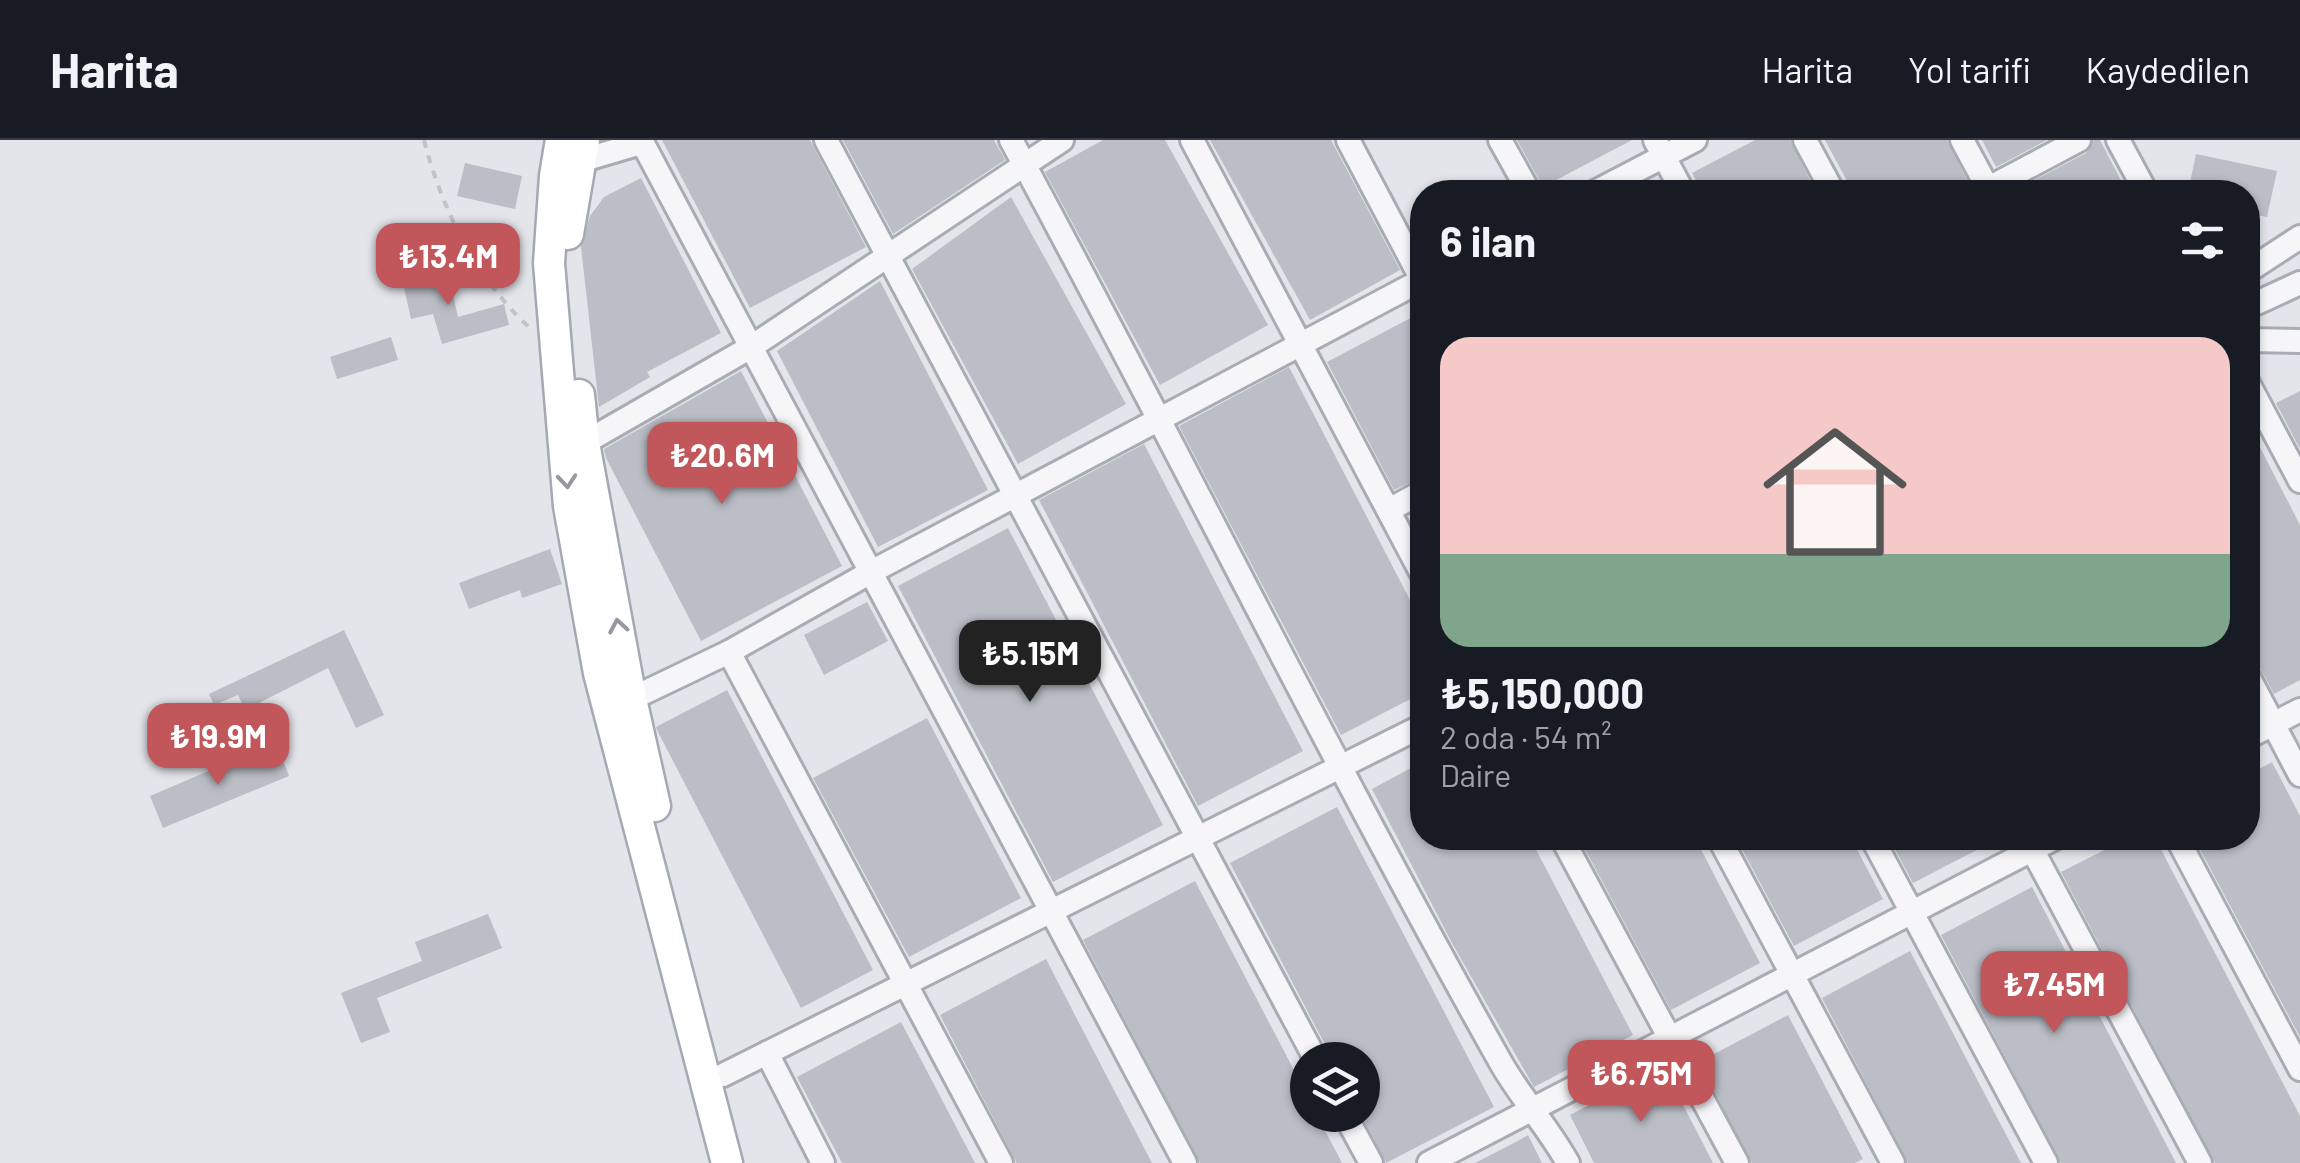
<!DOCTYPE html>
<html lang="tr">
<meta charset="utf-8">
<style>
:root{--surface:#171b24;--page:#242831;--text:#f1f3f6;--muted:#9ea1a6;--line:#363941;--accent:#c1565b}
body{margin:0;font-family:Barlow,sans-serif;background:var(--page);color:var(--text);height:100vh;display:flex;flex-direction:column;font-size:38px;white-space:nowrap}
*{box-sizing:border-box;margin:0}
p{font-size:32px;color:var(--muted)}
.icon{flex:none;width:55px;height:55px;fill:none;stroke:currentColor;stroke-width:2;stroke-linecap:round;stroke-linejoin:round}
.map{position:relative;flex:1;overflow:hidden}
.sheet{position:absolute;left:1410px;top:40px;width:850px;height:670px;display:flex;flex-direction:column;background:var(--surface);border-radius:40px;box-shadow:0 2px 8px #0004}
.sheet>*{flex:none}
.controls{position:absolute;left:1290px;top:902px;display:grid;gap:20px}
.controls a{display:grid;place-items:center;width:90px;height:90px;border-radius:50%;background:var(--surface);box-shadow:0 2px 8px #0004;font-size:50px}
.price{position:absolute;translate:-50% -85px;padding:0 22px;border-radius:20px;background:var(--accent);color:#fff;font-size:32px;line-height:65px;filter:drop-shadow(0 2px 5px #0008)}
.price::after{content:'';position:absolute;left:50%;top:60px;width:30px;height:22px;margin-left:-15px;background:inherit;clip-path:polygon(0 0,100% 0,50% 100%)}
.price.on{background:#222;color:#fff}
ul{padding:0;list-style:none}
li{display:grid;align-content:center;gap:20px;height:530px;padding:0 30px}
li+li{border-top:2px solid var(--line)}
li span{display:grid;place-items:center;height:310px;border-radius:30px;color:#555}
li>.icon{margin-inline-start:auto}
span .icon{width:180px;height:180px;fill:#fffc;stroke-width:1}
li b{font-size:42px}
h2{display:flex;justify-content:space-between;align-items:center;height:120px;padding:0 30px;font-size:42px}
header{display:flex;align-items:center;gap:60px;box-sizing:border-box;height:140px;padding:0 50px;background:var(--surface);border-bottom:2px solid var(--line)}
header strong{font-size:48px}
nav{display:flex;gap:55px;margin-inline-start:auto;font-size:35px}
.map>svg:first-child{display:block}
.building{fill:#bbbec6}
.lines{fill:none;stroke-linecap:round;stroke-linejoin:round}
.minor-casing{stroke:#a9acb4;stroke-width:28}
.major-casing{stroke:#a4a9b4;stroke-width:35}
.path{stroke:#c2c3c9;stroke-width:4;stroke-dasharray:8 8;stroke-linecap:butt}
.minor{stroke:#f6f6f9;stroke-width:22}
.major{stroke:#fff;stroke-width:30}
.oneway{stroke:#9698a0}
</style>
<header>
<strong>Harita</strong>
<nav><a>Harita</a><a>Yol tarifi</a><a>Kaydedilen</a></nav>
</header>
<div class="map">
<svg width="2300" height="1023" viewBox="0 0 2300 1023">
<rect width="100%" height="100%" fill="#e3e5ea"/>
<g class="building">
<path d="M662 0H810L866 107 750 168Z"/>
<path d="M843 0H994L1005 20 893 94Z"/>
<path d="M1103 0H1165L1268 185 1160 245 1045 32Z"/>
<path d="M1210 0H1331L1400 130 1310 180Z"/>
<path d="M1517 0H1632L1543 47Z"/>
<path d="M1755 0H1790L1816 52H1702L1692 33Z"/>
<path d="M1825 0H1947L1969 44 1962 52H1853Z"/>
<path d="M1982 0H2047L1996 27Z"/>
<path d="M2094 0H2100L2127 52H2012L2086 13Z"/>
<path d="M2196 14 2277 31 2267 77 2248 73V52H2188Z"/>
<path d="M465 23 522 36 515 69 457 56Z"/>
<path d="M641 38 721 193 647 232 650 237 599 267 581 107 590 76 604 57Z"/>
<path d="M1011 57 1126 264 1018 324 912 129Z"/>
<path d="M447 128 458 177 504 164 509 185 442 204 433 174 411 179 402 139Z"/>
<path d="M880 141 988 350 878 407 777 211Z"/>
<path d="M1422 172V337L1394 350 1327 222Z"/>
<path d="M391 197 398 220 337 239 330 217Z"/>
<path d="M1289 227 1422 483V553L1341 595 1179 286Z"/>
<path d="M741 231 842 426 701 501 606 318 604 309Z"/>
<path d="M2300 251V309L2276 263Z"/>
<path d="M2248 284 2300 385V540L2274 554 2248 505Z"/>
<path d="M1144 304 1303 611 1198 666 1039 360Z"/>
<path d="M1008 388 1163 685 1053 742 898 446Z"/>
<path d="M550 409 562 444 522 458 520 450 469 469 459 443Z"/>
<path d="M867 462 888 501 824 535 804 495Z"/>
<path d="M344 490 384 575 356 588 328 528 245 570 238 555 214 565 209 554Z"/>
<path d="M727 550 873 830 801 868 658 592 656 587Z"/>
<path d="M927 578 1021 758 909 817 813 638Z"/>
<path d="M278 608 289 636 163 688 150 656 218 627 221 632Z"/>
<path d="M1422 622V698H1530L1633 895 1534 947 1452 803 1372 649Z"/>
<path d="M2272 622 2300 676V897L2194 698H2248V635Z"/>
<path d="M1337 667 1494 967 1386 1023 1362 976V920H1333L1230 723Z"/>
<path d="M1579 698H1695L1760 823 1671 870Z"/>
<path d="M1736 698H1851L1883 759 1794 806Z"/>
<path d="M1889 698H2000L1913 743Z"/>
<path d="M2128 698H2155L2300 976V1023H2215L2061 732Z"/>
<path d="M1195 741 1308 957V975H1317L1342 1023H1200L1083 800Z"/>
<path d="M2032 747 2113 902 2176 1023H2061L1941 795Z"/>
<path d="M488 774 502 808 377 858 390 892 361 903 341 853 422 821 415 802Z"/>
<path d="M1910 811 1991 966 2021 1023H1908L1822 858Z"/>
<path d="M1046 819 1077 879 1152 1023H1017L1015 1020 940 875Z"/>
<path d="M1788 875 1863 1019 1855 1023H1752L1699 922Z"/>
<path d="M901 882 928 933 975 1023H842L797 937Z"/>
<path d="M1663 926 1713 1023H1594L1570 975Z"/>
<path d="M1528 995 1542 1023H1475L1512 1004Z"/>
</g>
<g class="lines">
<g class="minor-casing">
<g id="minor">
<path d="M641 0 1185 1023"/>
<path d="M826 0 1316 920"/>
<path d="M1011 0C1177 306 1330 619 1501 923 1521 958 1548 987 1568 1023"/>
<path d="M1192 0 1422 434"/>
<path d="M1348 0 1422 140"/>
<path d="M1500 0 1529 52"/>
<path d="M1655 0 1683 52"/>
<path d="M1805 0 1833 52"/>
<path d="M1962 0 1990 52"/>
<path d="M2118 0 2146 52"/>
<path d="M567 19 580 21 634 5 638 0"/>
<path d="M1595 52 1695 0"/>
<path d="M1981 52 2079 0"/>
<path d="M2248 131 2300 97"/>
<path d="M2248 167 2300 143"/>
<path d="M2248 200 2300 201"/>
<path d="M2248 243 2300 341"/>
<path d="M584 303 751 207 1062 0"/>
<path d="M1389 370 1422 352"/>
<path d="M729 512 1001 1023"/>
<path d="M2248 536 2300 635"/>
<path d="M631 559 729 512 871 432 1422 140"/>
<path d="M2248 597 2300 570"/>
<path d="M1562 698 1737 1023"/>
<path d="M1719 698 1893 1023"/>
<path d="M1872 698 2046 1023"/>
<path d="M2026 698 2200 1023"/>
<path d="M2177 698 2300 929"/>
<path d="M767 913 823 1023"/>
<path d="M723 935 1422 586"/>
<path d="M1345 975 1371 1023"/>
<path d="M1429 1023 2055 698"/>
</g>
</g>
<g class="major-casing">
<g id="major">
<path d="M561 0 555 36 549 123 569 366 599 533 727 1023"/>
<path d="M568 94 584 0"/>
<path d="M579 255 584 303 631 559 655 666"/>
</g>
</g>
<path class="path" d="M424 0C442 70 477 140 531 189"/>
<use href="#minor" class="minor"/>
<use href="#major" class="major"/>
</g>
<defs><path id="oneway-chevron" d="M-2-3.5L2.5 0L-2 3.5" fill="none" stroke-width="1.6" stroke-linecap="round" stroke-linejoin="round" transform="scale(2.5)"/></defs>
<g class="oneway">
<use href="#oneway-chevron" transform="translate(567 341) rotate(85)"/>
<use href="#oneway-chevron" transform="translate(618 486) rotate(-100)"/>
</g>
</svg>
<div class="controls">
<a><svg class="icon" aria-label="layers" viewBox="0 0 24 24"><path d="M12 4l9 5-9 5-9-5zM3 14l9 5 9-5"/></svg></a>
</div>
<b class="price" style="left:448px;top:168px">₺13.4M</b>
<b class="price" style="left:722px;top:367px">₺20.6M</b>
<b class="price on" style="left:1030px;top:565px">₺5.15M</b>
<b class="price" style="left:218px;top:648px">₺19.9M</b>
<b class="price" style="left:2054px;top:896px">₺7.45M</b>
<b class="price" style="left:1641px;top:985px">₺6.75M</b>
<section class="sheet">
<h2>6 ilan<svg class="icon" aria-label="filters" viewBox="0 0 24 24"><path d="M4 7h16M4 17h16"/><circle cx="9" cy="7" r="2"/><circle cx="15" cy="17" r="2"/></svg></h2>
<ul>
<li><span style="background:linear-gradient(#f6c9c9 70%,#7fa58c 0)"><svg class="icon" aria-label="home" viewBox="0 0 24 24"><path d="M3 11l9-7 9 7M6 9v11h12V9"/></svg></span><div><b>₺5,150,000</b><p>2 oda · 54 m²</p><p>Daire</p></div></li>
</ul>
</section>
</div>
